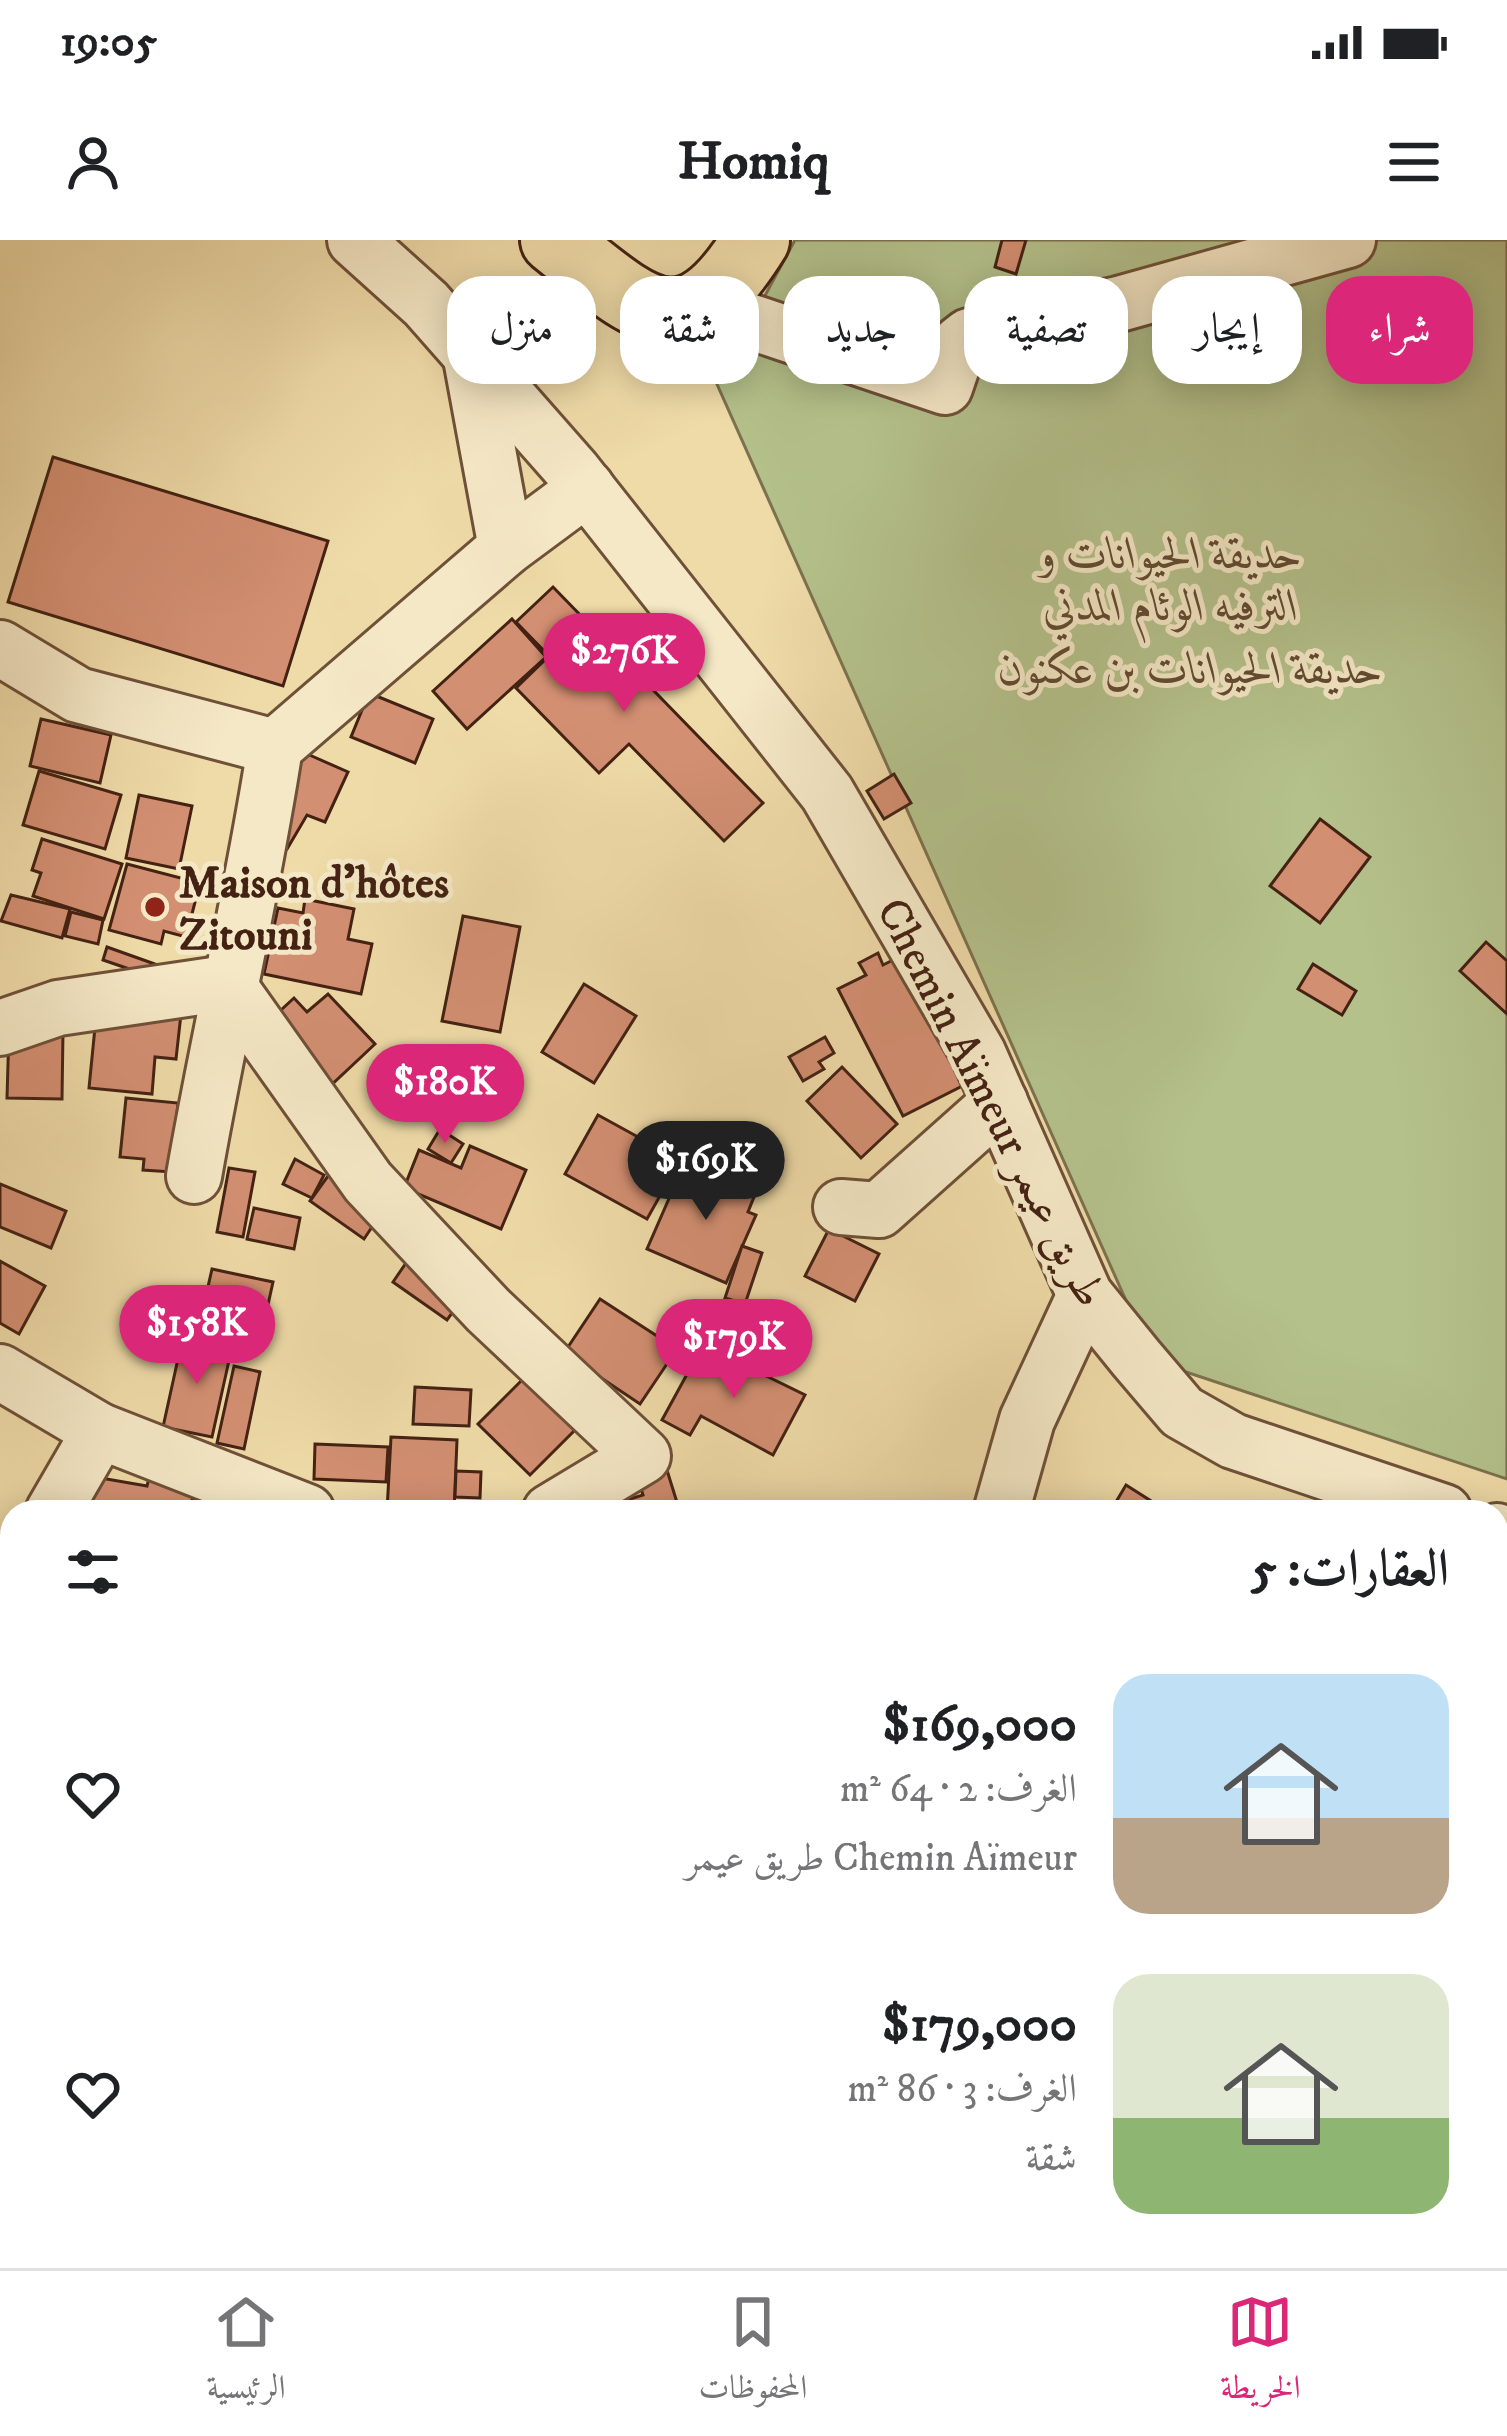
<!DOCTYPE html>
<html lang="ar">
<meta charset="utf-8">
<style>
:root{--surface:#fff;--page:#f2f2f2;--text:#202124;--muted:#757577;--line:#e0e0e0;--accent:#db2777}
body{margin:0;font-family:"IM FELL DW Pica",Amiri,serif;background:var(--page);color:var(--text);direction:rtl;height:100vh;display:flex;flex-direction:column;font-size:45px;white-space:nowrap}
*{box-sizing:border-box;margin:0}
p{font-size:39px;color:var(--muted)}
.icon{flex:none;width:66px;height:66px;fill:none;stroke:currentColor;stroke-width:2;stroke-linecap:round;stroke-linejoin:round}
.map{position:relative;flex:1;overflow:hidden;direction:ltr}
.side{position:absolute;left:0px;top:1260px;width:1509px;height:768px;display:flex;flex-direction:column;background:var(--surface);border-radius:36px 36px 0 0;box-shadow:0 6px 30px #0003;direction:rtl}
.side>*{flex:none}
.guide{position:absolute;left:36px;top:36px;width:1437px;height:108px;direction:rtl;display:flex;gap:24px}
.price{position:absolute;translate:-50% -102px;padding:0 27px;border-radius:42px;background:var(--accent);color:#fff;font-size:39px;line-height:78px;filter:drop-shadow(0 3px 6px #0008)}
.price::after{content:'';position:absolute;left:50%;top:72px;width:36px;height:27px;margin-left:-18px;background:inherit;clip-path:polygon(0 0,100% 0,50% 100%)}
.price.active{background:#222;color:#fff}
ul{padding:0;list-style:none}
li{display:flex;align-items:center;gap:36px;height:300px;padding:0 60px}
li span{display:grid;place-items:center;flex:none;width:336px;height:240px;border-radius:36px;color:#555}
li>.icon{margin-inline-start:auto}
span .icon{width:144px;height:144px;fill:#fffc;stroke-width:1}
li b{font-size:51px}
h2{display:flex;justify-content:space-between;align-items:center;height:144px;padding:0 60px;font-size:51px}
.pill{padding:0 42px;border-radius:36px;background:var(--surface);box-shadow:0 6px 30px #0003;font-size:42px;line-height:108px}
.pill.active{background:var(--accent);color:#fff}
.status{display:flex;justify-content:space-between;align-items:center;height:84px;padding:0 60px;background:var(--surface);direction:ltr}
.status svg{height:33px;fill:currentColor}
header{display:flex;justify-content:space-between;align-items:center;height:156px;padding:0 60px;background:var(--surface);font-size:54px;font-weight:700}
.tab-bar{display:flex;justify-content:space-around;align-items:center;height:168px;border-top:3px solid var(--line);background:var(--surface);font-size:33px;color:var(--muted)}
.tab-bar a{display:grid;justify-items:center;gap:6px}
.tab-bar .active{color:var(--accent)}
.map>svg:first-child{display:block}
.green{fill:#b4c18b;stroke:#7c724f;stroke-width:3}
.building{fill:#d38f72;stroke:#442213;stroke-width:3}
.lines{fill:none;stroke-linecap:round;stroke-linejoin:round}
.minor-casing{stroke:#6f5038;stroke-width:60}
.major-casing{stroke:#442213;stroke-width:72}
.minor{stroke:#f5e8c6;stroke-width:54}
.major{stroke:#efdba8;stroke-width:66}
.poi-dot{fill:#8f2418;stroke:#f5e8c6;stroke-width:4.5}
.labels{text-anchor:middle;stroke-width:10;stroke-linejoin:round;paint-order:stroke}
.park-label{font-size:45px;font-style:italic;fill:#604a31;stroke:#f5e8c6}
.poi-label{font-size:45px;font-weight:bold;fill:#442213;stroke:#f5e8c6;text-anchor:start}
.street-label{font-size:45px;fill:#442213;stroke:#f5e8c6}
</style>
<div class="status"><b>19:05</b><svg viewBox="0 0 49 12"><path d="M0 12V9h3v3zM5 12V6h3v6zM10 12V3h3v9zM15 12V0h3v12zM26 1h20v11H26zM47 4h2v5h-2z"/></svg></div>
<header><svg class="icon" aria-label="menu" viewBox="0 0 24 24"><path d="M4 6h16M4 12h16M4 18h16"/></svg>Homiq<svg class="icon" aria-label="person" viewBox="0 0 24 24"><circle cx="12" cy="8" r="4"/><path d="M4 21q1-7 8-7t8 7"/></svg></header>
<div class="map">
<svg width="1507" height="2028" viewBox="0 0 1507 2028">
<rect width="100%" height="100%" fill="#efdba8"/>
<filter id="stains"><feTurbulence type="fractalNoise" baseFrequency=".00167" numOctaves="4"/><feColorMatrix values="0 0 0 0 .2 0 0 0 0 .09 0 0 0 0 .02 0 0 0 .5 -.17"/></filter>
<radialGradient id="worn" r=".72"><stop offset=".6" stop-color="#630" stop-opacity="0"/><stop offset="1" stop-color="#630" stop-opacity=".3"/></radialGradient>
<path class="green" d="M795 0H1507V1239L1153 1121 708 124 716 108 734 113Z"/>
<g class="building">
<path d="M1002 0H1026L1016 34 995 27Z"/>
<path d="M639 107 666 120 658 135 631 122Z"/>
<path d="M53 217 328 301 283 446 8 362Z"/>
<path d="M553 347 763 563 724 601 629 504 599 533 516 448 549 416 516 382Z"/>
<path d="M512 379 546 417 467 489 433 451Z"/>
<path d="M369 453 433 479 415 523 351 497Z"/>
<path d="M41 479 111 495 100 543 30 526Z"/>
<path d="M305 513 348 532 325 582 307 575 287 609 266 600Z"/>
<path d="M39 531 121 555 105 609 23 585Z"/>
<path d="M894 534 911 563 884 579 867 551Z"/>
<path d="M139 555 192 566 179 629 126 618Z"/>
<path d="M1320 579 1370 617 1320 683 1270 646Z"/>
<path d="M42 599 122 624 104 679 33 656 41 633 32 630Z"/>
<path d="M127 624 200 643 186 697 164 691 161 704 109 690Z"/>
<path d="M11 655 70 669 62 698 1 681Z"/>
<path d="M305 659 354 669 348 699 372 704 361 754 264 734 278 668 303 673Z"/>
<path d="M71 672 103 680 98 704 65 696Z"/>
<path d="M463 676 520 687 500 792 442 781Z"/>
<path d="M1486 702 1507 721V774L1460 731Z"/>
<path d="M107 707 180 733 176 745 103 720Z"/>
<path d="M878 713 883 725 907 713 972 841 903 876 838 749 866 735 859 723Z"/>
<path d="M1313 724 1356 751 1342 775 1298 749Z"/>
<path d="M584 744 636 776 594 843 542 812Z"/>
<path d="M328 754 375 804 328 848 268 782 294 758 307 772Z"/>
<path d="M182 765 176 819 155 817 152 854 89 848 97 767Z"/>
<path d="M9 790 63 791 62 859 7 858Z"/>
<path d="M825 797 834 813 819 822 824 829 803 841 789 817Z"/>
<path d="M842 827 897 884 861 918 807 861Z"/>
<path d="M126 858 178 863 172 932 143 930 144 919 120 917Z"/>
<path d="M598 875 680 920 647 979 565 934Z"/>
<path d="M440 889 463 904 451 923 428 909Z"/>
<path d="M470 906 526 930 501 989 404 948 419 910 461 928Z"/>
<path d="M295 919 324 935 312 958 283 944Z"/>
<path d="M709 925 758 947 748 972 756 975 726 1043 647 1009 678 938 699 947Z"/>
<path d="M229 928 255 932 243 997 217 992Z"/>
<path d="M333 929 386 966 364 999 310 961Z"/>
<path d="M0 944 66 971 51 1008 0 987Z"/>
<path d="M254 968 300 978 294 1009 247 999Z"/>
<path d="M829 989 879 1014 855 1061 805 1036Z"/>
<path d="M742 1006 762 1013 745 1064 725 1058Z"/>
<path d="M408 1020 463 1058 447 1080 393 1042Z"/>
<path d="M0 1021 45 1046 19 1094 0 1083Z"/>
<path d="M212 1029 273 1042 258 1110 198 1091Z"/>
<path d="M600 1059 677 1109 640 1164 564 1113Z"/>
<path d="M183 1096 232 1107 212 1197 163 1187Z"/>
<path d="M703 1105 805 1155 773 1215 701 1176 690 1195 662 1180Z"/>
<path d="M234 1126 260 1132 244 1209 217 1203Z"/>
<path d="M531 1131 583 1182 530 1235 478 1184Z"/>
<path d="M415 1147 471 1150 469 1186 413 1184Z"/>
<path d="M391 1197 457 1200 454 1272 387 1271Z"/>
<path d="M315 1204 388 1207 386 1242 314 1239Z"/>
<path d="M666 1227 680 1272H608L607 1266 643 1255 637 1236Z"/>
<path d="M456 1231 481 1232 480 1258 455 1257Z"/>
<path d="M95 1237 147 1246 149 1238 195 1245 190 1272H89Z"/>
<path d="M1126 1245 1159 1266 1155 1272H1110Z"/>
<path d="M0 1400 12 1403V1448L0 1446Z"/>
<path d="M0 1465 12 1471V1509L0 1535Z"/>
<path d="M2 1585 12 1586V1744L0 1743Z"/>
<path d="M0 1774 12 1775V1885L0 1884Z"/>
<path d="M1505 1774 1507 1856H1497V1784L1505 1785Z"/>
<path d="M0 1901 12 1903V1924H7L6 1933 0 1932Z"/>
<path d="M146 2016H178V2023L146 2024Z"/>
<rect x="186" y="2016" width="29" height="12"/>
<rect x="224" y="2016" width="49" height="12"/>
<path d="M279 2016H342L341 2028H279Z"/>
<path d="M350 2016 389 2018V2028H350Z"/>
<path d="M396 2016H472V2028H395Z"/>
<rect x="649" y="2016" width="35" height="12"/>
<path d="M882 2016H945L947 2028H884Z"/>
<path d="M1053 2016H1115L1117 2028H1054Z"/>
<path d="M1153 2016H1179L1180 2028H1153Z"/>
<rect x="1277" y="2016" width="51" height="12"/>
<path d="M1399 2016H1462L1460 2028H1397Z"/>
<path d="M1014 2017 1017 2028H963Z"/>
</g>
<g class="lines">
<g class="minor-casing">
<g id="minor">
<path d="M355 0 426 64 573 231 827 553 978 813 1085 1055 1136 1118 1182 1172 1233 1201 1444 1272"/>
<path d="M704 66 945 147 960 103 969 96 1119 64 1348 0"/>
<path d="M471 118 506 308"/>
<path d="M0 408 78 455 275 507"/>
<path d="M0 788 58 768 227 743 368 942 488 1070 643 1216 550 1272"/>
<path d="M194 936C219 792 253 651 275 507L506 308 587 248"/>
<path d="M841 967 879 970 1000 862"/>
<path d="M0 1132 100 1191 53 1272"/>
<path d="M100 1191 307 1272"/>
<path d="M1001 1272 1027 1180 1085 1055"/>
<path d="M1497 1291 1507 1295"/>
<path d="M0 1341 12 1325"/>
<path d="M0 1981 12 1979"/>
<path d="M581 2028 590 2016"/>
<path d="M1244 2028 1245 2016"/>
<path d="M1499 2028 1506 1934"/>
</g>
</g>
<g class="major-casing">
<path id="major" d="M554 0C642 70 683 118 756 0"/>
</g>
<use href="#minor" class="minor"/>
<use href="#major" class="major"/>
</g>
<circle class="poi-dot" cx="155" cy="667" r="12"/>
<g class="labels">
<g class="park-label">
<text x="1171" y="328">حديقة الحيوانات و<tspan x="1171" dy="52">الترفيه الوئام المدني</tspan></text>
<text x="1191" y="443">حديقة الحيوانات بن عكنون</text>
</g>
<g class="poi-label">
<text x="179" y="657">Maison d'hôtes<tspan x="179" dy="52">Zitouni</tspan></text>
</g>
<g class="street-label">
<text transform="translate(993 862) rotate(63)" y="16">Chemin Aïmeur طريق عيمر</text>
</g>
</g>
<rect width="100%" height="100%" filter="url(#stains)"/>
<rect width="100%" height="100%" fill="url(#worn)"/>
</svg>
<b class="price" style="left:624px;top:475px">$276K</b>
<b class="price" style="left:445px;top:906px">$180K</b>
<b class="price active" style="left:706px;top:983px">$169K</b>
<b class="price" style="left:197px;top:1147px">$158K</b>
<b class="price" style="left:734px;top:1161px">$179K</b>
<div class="guide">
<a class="pill active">شراء</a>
<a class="pill">إيجار</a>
<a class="pill">تصفية</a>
<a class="pill">جديد</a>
<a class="pill">شقة</a>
<a class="pill">منزل</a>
</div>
<section class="side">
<h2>العقارات: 5<svg class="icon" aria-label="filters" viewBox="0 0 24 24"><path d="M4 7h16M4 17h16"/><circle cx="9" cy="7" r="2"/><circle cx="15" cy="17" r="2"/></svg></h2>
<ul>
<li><span style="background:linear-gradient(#bfe0f5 60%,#b9a48a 0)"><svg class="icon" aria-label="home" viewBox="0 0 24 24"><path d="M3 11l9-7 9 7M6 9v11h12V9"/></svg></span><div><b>$169,000</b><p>الغرف: 2 · 64 m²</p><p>Chemin Aïmeur طريق عيمر</p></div><svg class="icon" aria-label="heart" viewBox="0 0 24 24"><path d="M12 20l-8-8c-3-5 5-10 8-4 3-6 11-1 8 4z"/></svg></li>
<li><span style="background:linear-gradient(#dfe7d0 60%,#8fb573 0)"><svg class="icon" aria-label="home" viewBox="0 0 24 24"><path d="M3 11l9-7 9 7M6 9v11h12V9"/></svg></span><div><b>$179,000</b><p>الغرف: 3 · 86 m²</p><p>شقة</p></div><svg class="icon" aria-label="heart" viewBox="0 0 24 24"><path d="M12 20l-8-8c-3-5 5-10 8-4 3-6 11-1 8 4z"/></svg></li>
</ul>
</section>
</div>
<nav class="tab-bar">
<a class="active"><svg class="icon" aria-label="map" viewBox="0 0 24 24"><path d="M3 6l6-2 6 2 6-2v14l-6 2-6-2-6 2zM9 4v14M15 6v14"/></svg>الخريطة</a>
<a><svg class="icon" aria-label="saved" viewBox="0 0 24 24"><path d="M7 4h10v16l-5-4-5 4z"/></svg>المحفوظات</a>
<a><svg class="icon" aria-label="home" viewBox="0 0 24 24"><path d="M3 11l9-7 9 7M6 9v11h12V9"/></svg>الرئيسية</a>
</nav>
